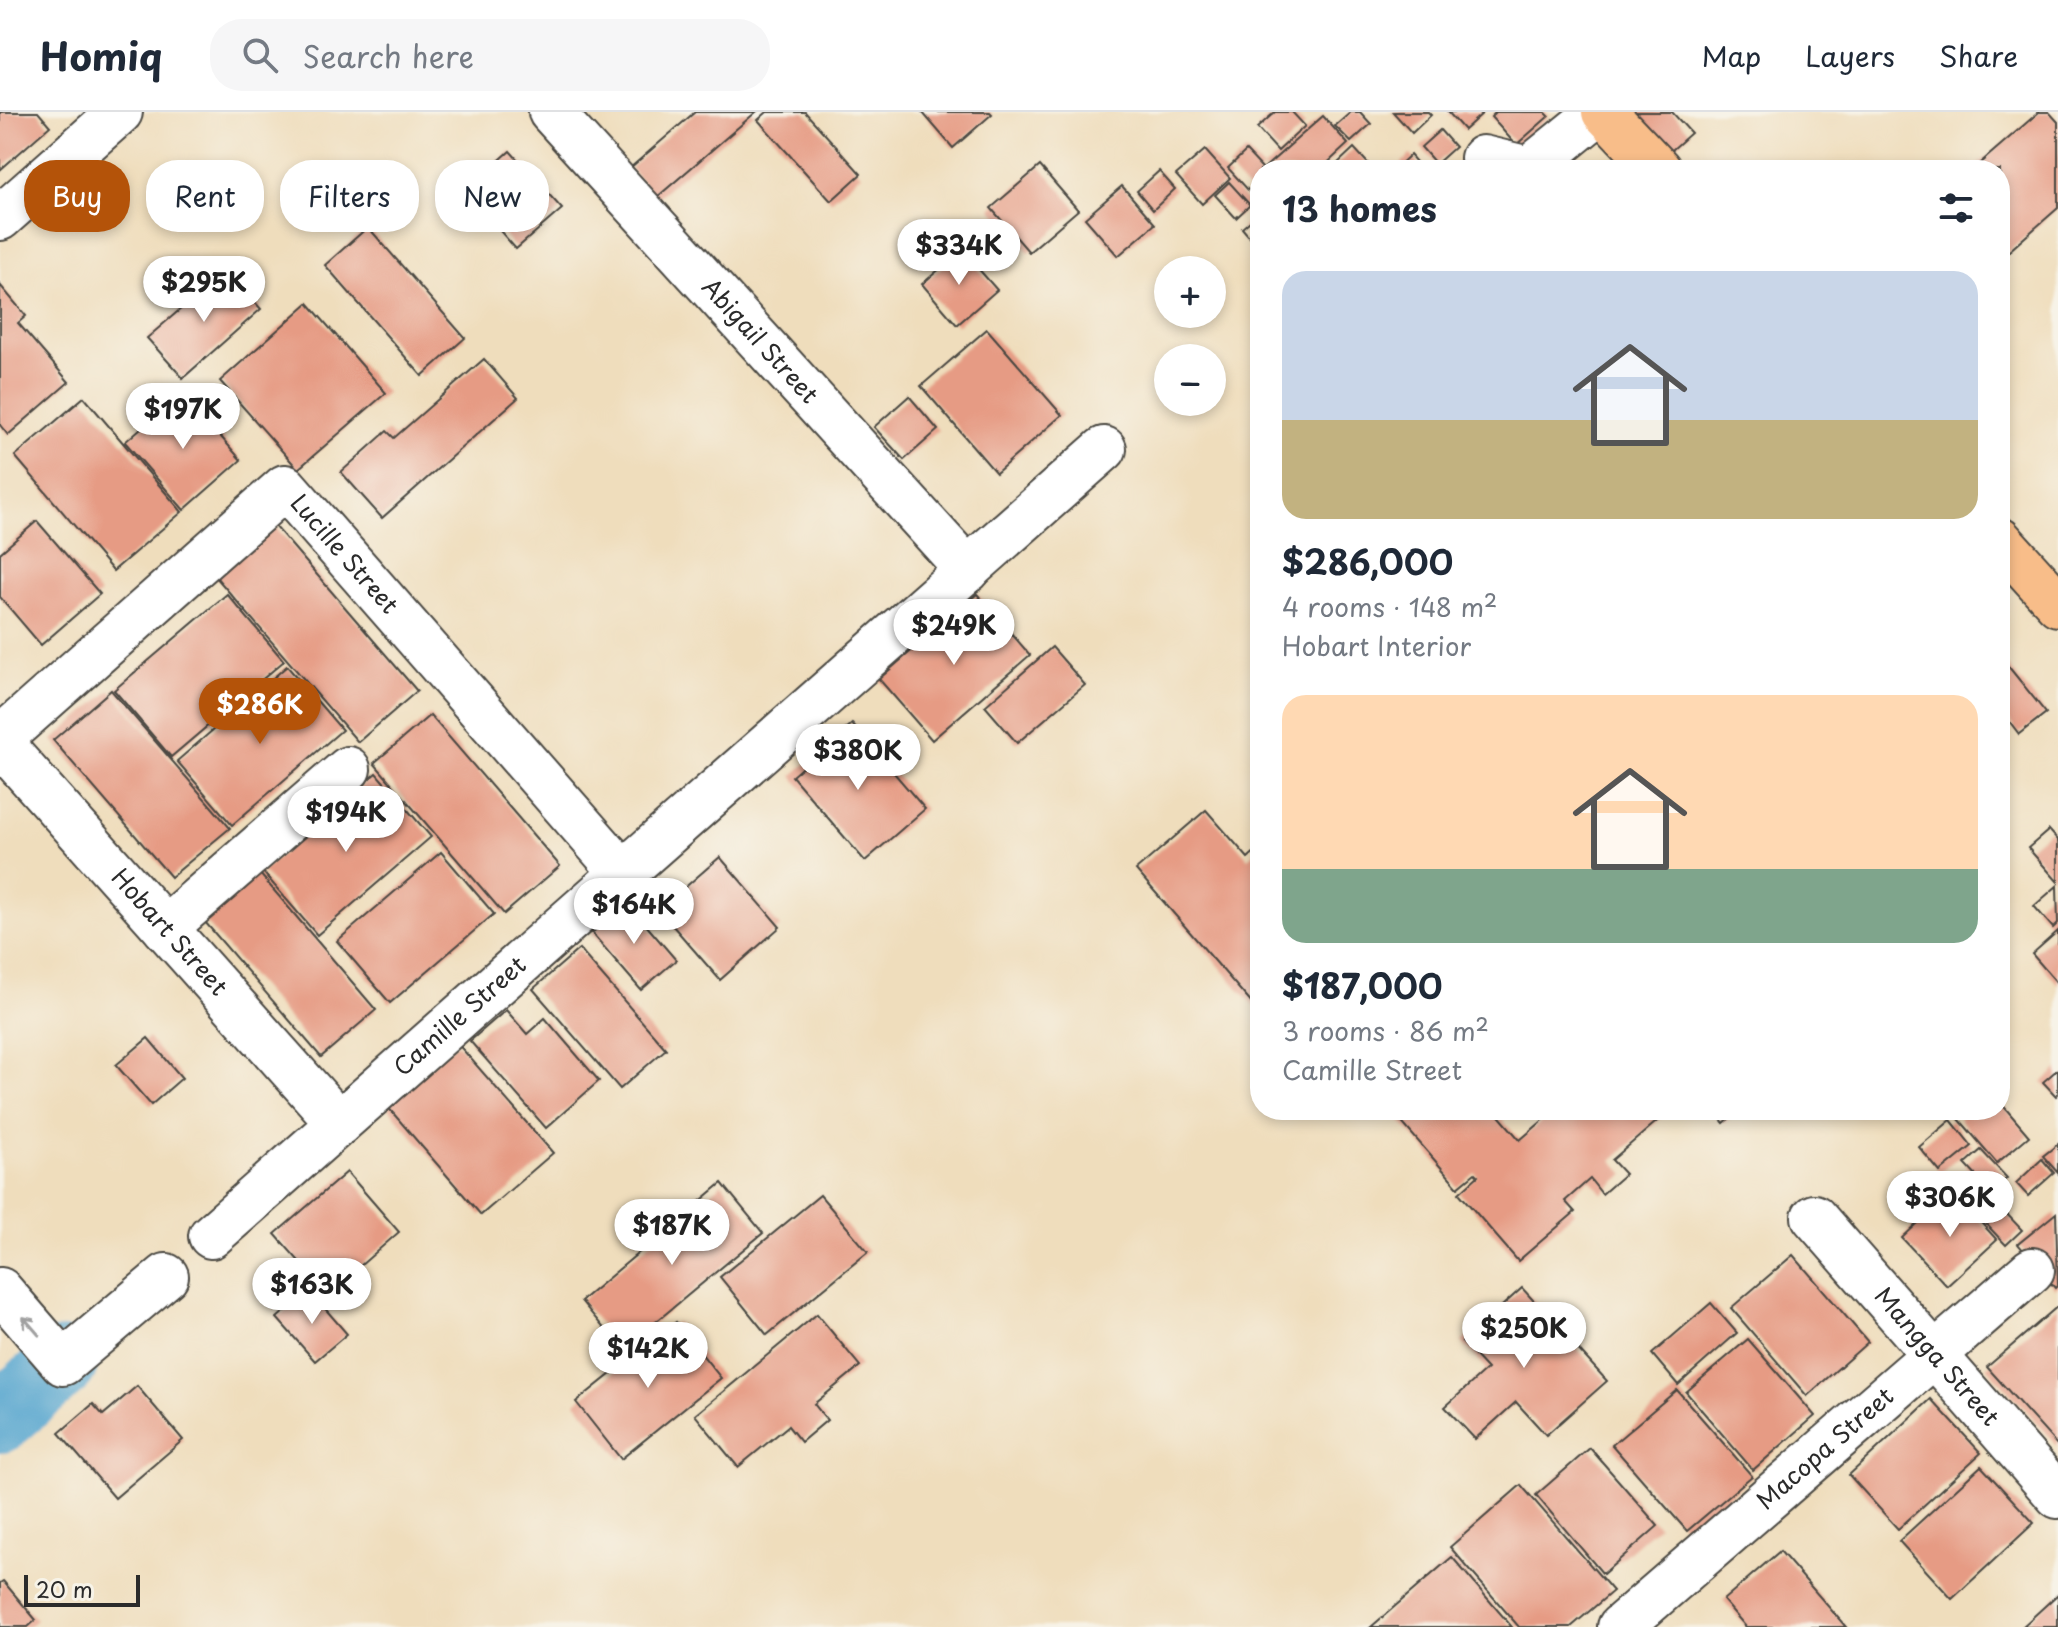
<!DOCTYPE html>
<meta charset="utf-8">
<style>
:root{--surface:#fff;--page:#f6f6f7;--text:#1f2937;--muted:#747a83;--line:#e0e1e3;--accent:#b45309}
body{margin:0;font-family:"Playpen Sans",sans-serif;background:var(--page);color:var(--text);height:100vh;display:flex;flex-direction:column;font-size:30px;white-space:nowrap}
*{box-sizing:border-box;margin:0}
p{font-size:26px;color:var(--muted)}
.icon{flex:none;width:44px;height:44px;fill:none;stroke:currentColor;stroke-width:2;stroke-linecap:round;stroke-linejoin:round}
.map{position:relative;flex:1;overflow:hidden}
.drawer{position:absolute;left:1250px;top:48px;width:760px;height:960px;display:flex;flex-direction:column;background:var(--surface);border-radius:32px;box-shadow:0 4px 12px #0003}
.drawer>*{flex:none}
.banner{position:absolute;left:24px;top:48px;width:760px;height:72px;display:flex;gap:16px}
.tools{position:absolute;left:1154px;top:144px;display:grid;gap:16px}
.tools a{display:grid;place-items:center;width:72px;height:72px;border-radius:50%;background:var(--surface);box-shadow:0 4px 12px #0003;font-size:40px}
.scale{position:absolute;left:24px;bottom:20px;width:116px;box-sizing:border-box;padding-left:8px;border:4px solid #2b2b2b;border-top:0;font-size:22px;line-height:28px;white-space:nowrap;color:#2b2b2b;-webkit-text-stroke:6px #f7f3e8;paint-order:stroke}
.price{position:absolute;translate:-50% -68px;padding:0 18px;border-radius:28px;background:#fff;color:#222;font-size:26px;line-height:52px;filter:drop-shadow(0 2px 4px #0008)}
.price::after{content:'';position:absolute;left:50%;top:48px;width:24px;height:18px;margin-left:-12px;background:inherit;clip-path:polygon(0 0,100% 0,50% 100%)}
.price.selected{background:var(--accent);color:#fff}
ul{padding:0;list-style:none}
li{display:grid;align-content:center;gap:16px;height:424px;padding:0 32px}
li span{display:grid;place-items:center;height:248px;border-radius:24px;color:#555}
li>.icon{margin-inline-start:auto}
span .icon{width:144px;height:144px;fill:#fffc;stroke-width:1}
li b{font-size:34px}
h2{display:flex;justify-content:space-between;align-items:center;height:96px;padding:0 32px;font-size:34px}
.pill{padding:0 28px;border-radius:32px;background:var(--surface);box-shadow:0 4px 12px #0003;font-size:28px;line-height:72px}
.pill.selected{background:var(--accent);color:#fff}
header{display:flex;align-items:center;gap:48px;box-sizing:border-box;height:112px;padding:0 40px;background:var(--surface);border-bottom:2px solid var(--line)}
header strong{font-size:38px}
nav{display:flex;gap:44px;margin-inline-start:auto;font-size:28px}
.search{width:560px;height:72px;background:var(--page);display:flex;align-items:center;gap:20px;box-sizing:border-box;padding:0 28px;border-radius:32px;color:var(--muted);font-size:30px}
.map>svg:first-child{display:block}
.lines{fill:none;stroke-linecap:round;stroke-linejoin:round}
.river{stroke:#54a5cf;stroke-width:70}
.building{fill:#e69b84}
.minor-casing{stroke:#484641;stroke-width:48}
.major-casing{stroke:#484641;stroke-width:48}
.minor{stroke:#fff;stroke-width:44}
.major{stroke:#f8bd89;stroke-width:44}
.oneway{stroke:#a0a0a0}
.labels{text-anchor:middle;stroke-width:7;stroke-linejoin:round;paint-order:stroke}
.street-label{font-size:24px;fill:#2b2b2b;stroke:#f7f3e8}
</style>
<header>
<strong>Homiq</strong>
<div class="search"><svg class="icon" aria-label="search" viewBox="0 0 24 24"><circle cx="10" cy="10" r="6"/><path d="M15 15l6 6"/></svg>Search here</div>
<nav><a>Map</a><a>Layers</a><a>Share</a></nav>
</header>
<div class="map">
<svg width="2058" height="1515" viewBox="0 0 2058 1515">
<rect width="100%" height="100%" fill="#f7f3e8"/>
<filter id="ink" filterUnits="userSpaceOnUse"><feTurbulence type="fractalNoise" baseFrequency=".0125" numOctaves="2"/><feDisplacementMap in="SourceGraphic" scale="16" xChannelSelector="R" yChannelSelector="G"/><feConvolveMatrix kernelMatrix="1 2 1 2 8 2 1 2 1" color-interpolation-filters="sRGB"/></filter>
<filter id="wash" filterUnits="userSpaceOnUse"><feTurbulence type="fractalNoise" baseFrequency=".006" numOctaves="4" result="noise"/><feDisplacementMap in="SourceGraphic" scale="32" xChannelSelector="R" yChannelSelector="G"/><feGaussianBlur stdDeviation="1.8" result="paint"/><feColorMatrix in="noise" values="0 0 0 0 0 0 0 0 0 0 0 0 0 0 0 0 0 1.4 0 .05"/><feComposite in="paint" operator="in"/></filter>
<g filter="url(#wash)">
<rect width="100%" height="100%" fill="#efddbc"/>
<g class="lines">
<path class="river" d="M0 1306 63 1251"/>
</g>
<g id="blocks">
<g class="building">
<path d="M0 0H38L50 14 0 58Z"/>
<path d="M695 0H756L656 86 630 56Z"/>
<path d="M767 0H805L861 62 831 89 758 8Z"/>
<path d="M922 0H990L992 2 953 36Z"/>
<path d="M1275 0H1292L1305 14 1278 39 1257 16Z"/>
<path d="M1351 0H1360L1371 12 1351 30 1335 14Z"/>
<path d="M1393 0H1428L1431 3 1412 21Z"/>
<path d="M1448 0H1484L1464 18Z"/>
<path d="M1496 0H1545L1549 4 1516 33 1491 5Z"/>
<path d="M1626 0H1672L1691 21 1663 46Z"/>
<path d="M2039 0H2049L2058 10V96L2000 147V58H1972Z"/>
<path d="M1323 4 1348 32 1320 58H1260V91L1228 56 1246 39 1263 57Z"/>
<path d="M1440 18 1455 35 1436 52 1421 35Z"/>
<path d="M1354 36 1374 58H1342L1337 52Z"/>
<path d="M1205 38 1230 66 1202 92 1176 63Z"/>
<path d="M510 39 562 97 516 137 465 79Z"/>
<path d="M1410 43 1423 58H1394Z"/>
<path d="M1040 54 1078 98 1029 140 991 96Z"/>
<path d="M1159 59 1175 77 1153 98 1137 79Z"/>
<path d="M1229 70 1250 93 1236 106 1215 83Z"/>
<path d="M1122 74 1155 112 1118 144 1085 106Z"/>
<path d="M1258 102 1260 104 1258 135 1242 116Z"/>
<path d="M368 115 465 226 422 264 325 153Z"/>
<path d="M962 138 997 178 957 213 922 172Z"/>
<path d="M226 158 261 197 183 266 147 226Z"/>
<path d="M0 173 26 204 18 211 69 270 8 323 0 313Z"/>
<path d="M308 191 386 281 298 357 220 269Z"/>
<path d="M987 217 1062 303 996 361 921 274Z"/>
<path d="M484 247 518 286 382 406 341 360 387 319 394 326Z"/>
<path d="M182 280 241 348 184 398 125 330Z"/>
<path d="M909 284 938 318 904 348 874 315Z"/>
<path d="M84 285 182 400 113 459 15 344Z"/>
<path d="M37 409 100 482 41 533 0 485V441Z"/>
<path d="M275 414 417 579 358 630 216 465Z"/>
<path d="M227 482 284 549 171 645 114 578Z"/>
<path d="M977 482 1030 543 932 628 879 567Z"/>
<path d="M1052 535 1085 573 1017 631 985 594Z"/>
<path d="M287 554 342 618 232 713 177 649Z"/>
<path d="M2008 554 2046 601 2019 622 2000 597V560Z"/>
<path d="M111 578 230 716 171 765 53 628Z"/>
<path d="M430 603 560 754 504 802 374 651Z"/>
<path d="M852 612 925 697 865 749 792 664Z"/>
<path d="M376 661 431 725 317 823 262 759Z"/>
<path d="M1206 698 1248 746 1260 735V901L1136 758Z"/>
<path d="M2049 718 2058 728V770L2028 736Z"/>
<path d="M441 740 494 802 390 891 337 829Z"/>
<path d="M720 745 780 815 720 868 659 798Z"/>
<path d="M254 755 376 898 321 945 199 803Z"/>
<path d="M2057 774 2058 811 2053 816 2034 794Z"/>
<path d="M627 791 676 848 641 878 592 821Z"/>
<path d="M2058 819V872L2032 842Z"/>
<path d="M579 837 666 937 620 977 533 877Z"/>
<path d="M506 898 527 922 545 906 599 969 546 1016 470 929Z"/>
<path d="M148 926 182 966 151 993 116 953Z"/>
<path d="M457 931 553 1041 481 1103 386 993Z"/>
<path d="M2058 957V982L2056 984 2043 970Z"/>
<path d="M2000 990 2029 1024 1997 1051 1959 1007 1970 998H2000Z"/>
<path d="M1391 998H1494L1520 1028 1555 998H1670L1612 1048 1625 1062 1602 1082 1590 1067 1565 1089 1575 1100 1518 1149 1459 1081 1478 1064 1475 1061 1458 1075Z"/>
<path d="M1713 998H1739L1724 1011Z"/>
<path d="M1951 1008 1972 1034 1940 1060 1919 1035Z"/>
<path d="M2058 1032V1061L2043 1044Z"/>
<path d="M1981 1038 2007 1066 1992 1081 1965 1052Z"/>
<path d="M2042 1047 2054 1061 2028 1084 2016 1071Z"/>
<path d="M347 1060 399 1120 328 1182 275 1122Z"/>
<path d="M722 1071 763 1121 622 1238 581 1189Z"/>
<path d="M1952 1079 1997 1128 1947 1174 1902 1126Z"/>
<path d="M1986 1080 2022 1118 2006 1133 1970 1095Z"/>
<path d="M820 1083 868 1140 767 1223 720 1165Z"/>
<path d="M2056 1101 2058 1173 2055 1176 2018 1132Z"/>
<path d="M1793 1143 1868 1230 1807 1284 1731 1196Z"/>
<path d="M1522 1176 1607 1269 1546 1323 1516 1290 1475 1327 1445 1295 1487 1257 1462 1230Z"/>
<path d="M309 1178 347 1222 315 1249 277 1206Z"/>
<path d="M1711 1191 1737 1221 1678 1273 1652 1242Z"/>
<path d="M2058 1194V1334L1987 1255Z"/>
<path d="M817 1202 860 1254 814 1292 827 1308 801 1330 788 1314 738 1355 695 1303Z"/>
<path d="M676 1210 721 1266 621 1347 576 1290Z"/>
<path d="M1748 1227 1815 1304 1753 1358 1686 1280Z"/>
<path d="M137 1274 183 1328 115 1386 59 1321 93 1292 103 1303Z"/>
<path d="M1677 1278 1752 1364 1687 1419 1612 1333Z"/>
<path d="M1931 1287 1981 1341 1898 1417 1849 1363Z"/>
<path d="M1590 1336 1658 1414 1603 1462 1536 1383Z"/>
<path d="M1981 1354 2034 1411 1952 1487 1899 1429Z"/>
<path d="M1521 1373 1613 1479 1571 1515H1519L1450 1435Z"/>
<path d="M1780 1439 1846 1515H1746L1723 1488Z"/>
<path d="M1452 1445 1512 1515H1371Z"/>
<path d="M3 1469 36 1508 28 1515H0V1471Z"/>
<path d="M2058 1482V1515H2022Z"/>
</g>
</g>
</g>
<g filter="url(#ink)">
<use href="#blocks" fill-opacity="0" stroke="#484641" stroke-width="2"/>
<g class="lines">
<g class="minor-casing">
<g id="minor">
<path id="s1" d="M551 0 968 458"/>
<path d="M1483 46 1529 57 1599 0"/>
<path d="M0 106 120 0"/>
<path id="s2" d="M0 627 285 375 623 761"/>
<path id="s3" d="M0 631 339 1011"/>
<path d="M165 816 348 657"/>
<path id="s4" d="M1814 1105 2058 1384"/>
<path id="s5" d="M211 1124 1104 337"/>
<path d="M0 1178 63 1251 166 1164"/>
<path id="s6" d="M1620 1515 2032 1158"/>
</g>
</g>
<g class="major-casing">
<g id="major">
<path d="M1604 0 1659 58"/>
<path d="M2000 428 2058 492"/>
</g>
</g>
<use href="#minor" class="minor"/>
<use href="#major" class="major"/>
</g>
<defs><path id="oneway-shaft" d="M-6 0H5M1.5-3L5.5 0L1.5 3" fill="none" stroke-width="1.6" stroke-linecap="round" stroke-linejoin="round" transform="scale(2)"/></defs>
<use class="oneway" href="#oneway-shaft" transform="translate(31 1214) rotate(-131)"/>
</g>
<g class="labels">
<g class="street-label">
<text dy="8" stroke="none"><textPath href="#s1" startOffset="310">Abigail Street</textPath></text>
<text dy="8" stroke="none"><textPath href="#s2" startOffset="470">Lucille Street</textPath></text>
<text dy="8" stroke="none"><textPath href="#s3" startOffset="254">Hobart Street</textPath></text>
<text dy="8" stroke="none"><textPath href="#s5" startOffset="332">Camille Street</textPath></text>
<text dy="8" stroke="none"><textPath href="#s4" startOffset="186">Mangga Street</textPath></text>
<text dy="8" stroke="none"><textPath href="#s6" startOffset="272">Macopa Street</textPath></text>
</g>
</g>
</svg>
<div class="tools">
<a>+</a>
<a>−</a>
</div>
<div class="scale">20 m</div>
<b class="price" style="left:959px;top:175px">$334K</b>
<b class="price" style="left:204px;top:212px">$295K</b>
<b class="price" style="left:183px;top:339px">$197K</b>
<b class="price" style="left:954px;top:555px">$249K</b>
<b class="price selected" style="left:260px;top:634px">$286K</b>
<b class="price" style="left:858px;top:680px">$380K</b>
<b class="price" style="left:346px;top:742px">$194K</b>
<b class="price" style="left:634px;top:834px">$164K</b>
<b class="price" style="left:1950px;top:1127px">$306K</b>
<b class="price" style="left:672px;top:1155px">$187K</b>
<b class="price" style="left:312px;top:1214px">$163K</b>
<b class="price" style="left:1524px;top:1258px">$250K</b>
<b class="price" style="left:648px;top:1278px">$142K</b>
<div class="banner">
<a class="pill selected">Buy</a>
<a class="pill">Rent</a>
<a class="pill">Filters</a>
<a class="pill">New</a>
</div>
<section class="drawer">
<h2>13 homes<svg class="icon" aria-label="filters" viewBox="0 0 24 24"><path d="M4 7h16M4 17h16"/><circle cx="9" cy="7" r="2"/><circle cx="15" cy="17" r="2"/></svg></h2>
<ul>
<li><span style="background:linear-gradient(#c9d6e8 60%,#c2b280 0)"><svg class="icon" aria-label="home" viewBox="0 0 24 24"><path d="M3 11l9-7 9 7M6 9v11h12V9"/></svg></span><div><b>$286,000</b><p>4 rooms · 148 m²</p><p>Hobart Interior</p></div></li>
<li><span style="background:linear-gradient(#ffd9b3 70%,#7fa58c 0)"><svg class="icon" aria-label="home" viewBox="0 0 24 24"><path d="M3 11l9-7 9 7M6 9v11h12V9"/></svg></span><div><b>$187,000</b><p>3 rooms · 86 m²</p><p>Camille Street</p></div></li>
</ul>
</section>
</div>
